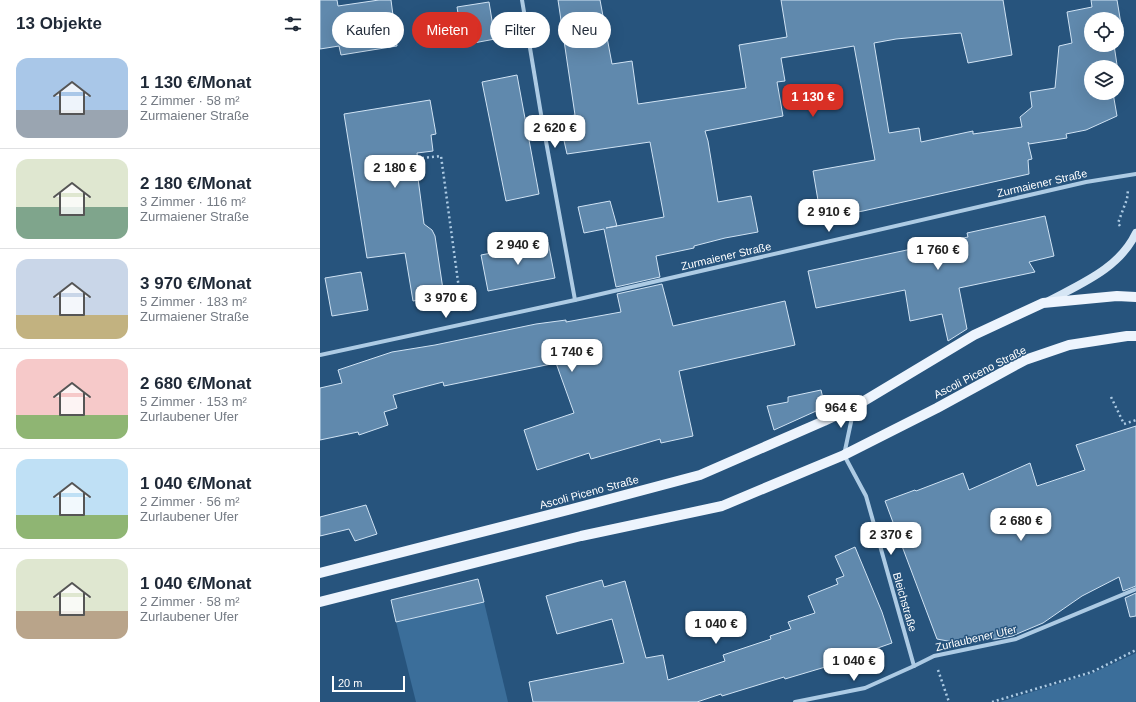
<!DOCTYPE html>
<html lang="de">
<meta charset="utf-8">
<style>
:root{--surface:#fff;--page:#f2f2f3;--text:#1f2937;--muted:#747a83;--line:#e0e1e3;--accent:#d93025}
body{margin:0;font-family:Helvetica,sans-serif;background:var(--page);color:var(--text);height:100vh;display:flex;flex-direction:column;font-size:15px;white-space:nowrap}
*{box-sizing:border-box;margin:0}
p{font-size:13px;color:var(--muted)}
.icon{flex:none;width:22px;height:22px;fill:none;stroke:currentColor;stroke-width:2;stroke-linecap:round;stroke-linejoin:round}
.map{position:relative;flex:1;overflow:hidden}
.details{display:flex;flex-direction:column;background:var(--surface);width:320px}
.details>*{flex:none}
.top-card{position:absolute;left:12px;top:12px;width:380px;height:36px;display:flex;gap:8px}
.tools{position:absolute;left:764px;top:12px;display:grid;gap:8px}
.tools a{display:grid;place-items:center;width:40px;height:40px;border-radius:50%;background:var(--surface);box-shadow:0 4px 16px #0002;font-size:20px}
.scale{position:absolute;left:12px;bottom:10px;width:73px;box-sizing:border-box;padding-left:4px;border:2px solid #fff;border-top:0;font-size:11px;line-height:14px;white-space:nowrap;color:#fff;-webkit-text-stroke:3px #27547d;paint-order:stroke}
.price{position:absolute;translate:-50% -34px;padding:0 9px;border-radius:8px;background:#fff;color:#222;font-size:13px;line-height:26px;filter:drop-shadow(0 1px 2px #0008)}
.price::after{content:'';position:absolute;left:50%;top:24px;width:12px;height:9px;margin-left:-6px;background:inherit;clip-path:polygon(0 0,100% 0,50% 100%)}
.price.selected{background:var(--accent);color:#fff}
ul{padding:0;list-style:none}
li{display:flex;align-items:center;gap:12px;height:100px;padding:0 16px}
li+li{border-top:1px solid var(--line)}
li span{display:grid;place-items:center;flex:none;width:112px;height:80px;border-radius:12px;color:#555}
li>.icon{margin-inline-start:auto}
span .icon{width:48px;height:48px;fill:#fffc;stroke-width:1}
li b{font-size:17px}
h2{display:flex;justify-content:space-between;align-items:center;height:48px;padding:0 16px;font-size:17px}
.tag{padding:0 14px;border-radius:18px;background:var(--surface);box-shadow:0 4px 16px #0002;font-size:14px;line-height:36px}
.tag.selected{background:var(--accent);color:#fff}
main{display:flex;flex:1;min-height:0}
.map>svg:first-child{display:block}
.green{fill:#3b6e9a}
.building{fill:#6089ad;stroke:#d0e3f4}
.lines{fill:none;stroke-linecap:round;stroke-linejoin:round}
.path{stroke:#adcbe4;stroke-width:2.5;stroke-dasharray:2 3;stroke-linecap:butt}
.street{stroke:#adcbe4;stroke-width:4}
.secondary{stroke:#d6e6f5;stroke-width:8}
.primary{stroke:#edf4fd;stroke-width:10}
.labels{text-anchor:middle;stroke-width:3;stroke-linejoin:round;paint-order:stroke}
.street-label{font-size:11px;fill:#fff;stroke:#27547d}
</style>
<main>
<section class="details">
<h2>13 Objekte<svg class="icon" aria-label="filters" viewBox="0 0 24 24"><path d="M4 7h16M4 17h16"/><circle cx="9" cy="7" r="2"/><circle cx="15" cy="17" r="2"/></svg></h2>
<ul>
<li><span style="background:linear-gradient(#a9c7e8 65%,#9aa5b1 0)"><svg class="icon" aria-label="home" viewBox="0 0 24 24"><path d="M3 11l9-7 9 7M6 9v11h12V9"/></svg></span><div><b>1 130 €/Monat</b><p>2 Zimmer · 58 m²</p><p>Zurmaiener Straße</p></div></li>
<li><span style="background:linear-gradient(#dfe7d0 60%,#7fa58c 0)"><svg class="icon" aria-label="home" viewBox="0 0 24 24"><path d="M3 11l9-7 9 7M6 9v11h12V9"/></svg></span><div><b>2 180 €/Monat</b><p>3 Zimmer · 116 m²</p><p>Zurmaiener Straße</p></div></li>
<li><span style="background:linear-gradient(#c9d6e8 70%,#c2b280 0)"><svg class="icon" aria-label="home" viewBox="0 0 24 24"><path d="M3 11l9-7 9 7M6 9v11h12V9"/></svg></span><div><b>3 970 €/Monat</b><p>5 Zimmer · 183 m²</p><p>Zurmaiener Straße</p></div></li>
<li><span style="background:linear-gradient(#f6c9c9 70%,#8fb573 0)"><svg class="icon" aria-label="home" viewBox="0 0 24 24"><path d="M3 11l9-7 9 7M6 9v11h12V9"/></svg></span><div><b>2 680 €/Monat</b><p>5 Zimmer · 153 m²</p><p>Zurlaubener Ufer</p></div></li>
<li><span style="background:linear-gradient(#bfe0f5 70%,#8fb573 0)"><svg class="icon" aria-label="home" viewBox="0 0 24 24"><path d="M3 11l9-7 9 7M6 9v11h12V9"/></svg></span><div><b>1 040 €/Monat</b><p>2 Zimmer · 56 m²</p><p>Zurlaubener Ufer</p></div></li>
<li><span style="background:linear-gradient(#dfe7d0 65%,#b9a48a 0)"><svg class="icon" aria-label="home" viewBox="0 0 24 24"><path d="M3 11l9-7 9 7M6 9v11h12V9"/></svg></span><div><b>1 040 €/Monat</b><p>2 Zimmer · 58 m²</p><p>Zurlaubener Ufer</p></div></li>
</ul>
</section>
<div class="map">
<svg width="816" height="702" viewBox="0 0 816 702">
<rect width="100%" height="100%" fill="#27547d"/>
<g class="green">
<path d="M164 602 188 702H96L76 622Z"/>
<path d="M816 653V701L815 702H680L773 673Z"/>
</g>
<g class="building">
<path d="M0 0H17L18 6 59 0H71L77 46 21 55 19 46 0 49Z"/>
<path d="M238 0H280L292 64 312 61 318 104 426 88 419 45 467 37 461 0H683L692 55 648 63 641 33 576 39 554 43 569 133 599 128 601 142 653 131V134L702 127 700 117 712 107 710 92 735 88 739 46 752 43 747 12 772 7 771 0H797L803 36 797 38V19H771V45H794L799 78H797V67H771V93H793L797 116 766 130 746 134 747 138 709 144 708 142 712 159 708 160 709 174 543 211 501 218 493 171 555 160 534 46 461 58 465 81 457 82 463 116 385 131 388 141 398 202 431 196 438 232 405 238 374 246V248L336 256 340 277 296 287 284 229 264 233 258 207 290 201 297 226 286 228 344 217 330 142 247 154 239 118 255 115Z"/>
<path d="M169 2 175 39 143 45 137 7Z"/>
<path d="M197 75 219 194 186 201 162 82Z"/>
<path d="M110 100 116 134 111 135 113 151 97 153 98 162 96 163 104 224 112 230 115 236 124 296 93 301 85 253 47 258 24 114Z"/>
<path d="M725 216 734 256 709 262 715 272 639 288 647 329 628 341 622 314 590 321 585 290 496 308 488 271 648 237 647 233Z"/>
<path d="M228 242 235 278 168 291 161 255Z"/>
<path d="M41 272 48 310 12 316 5 278Z"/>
<path d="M342 284 353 326 465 301 475 345 359 371 373 436 341 443 340 439 271 459 269 453 217 470 204 430 254 413 236 363 124 386 123 382 73 395 77 408 64 412 68 425 39 435 38 432 0 440V388L22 383 18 370 72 352 115 345 216 324 246 320V322L301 312 297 294Z"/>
<path d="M501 390 505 407 454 430 447 406 468 402V397Z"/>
<path d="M816 426V586L803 591 799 577 762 596 723 623 692 636 676 639 633 642 617 639 565 501 595 490 596 491 643 473 649 490 710 463 717 486 765 470 756 445Z"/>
<path d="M46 505 57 534 35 541 29 529 0 536V517Z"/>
<path d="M535 547 562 612 572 643 512 664V665L465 679 464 677 402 696 401 694 377 702H213L209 682 304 663 292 619 237 634 226 596 282 580 284 587 305 581 326 658 343 655 348 680 405 661 403 655 451 639 450 636 471 629 468 622 495 613 488 596 518 584 516 579 524 576 515 556Z"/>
<path d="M158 579 164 602 76 622 71 600Z"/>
<path d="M816 593V616L810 617 805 598Z"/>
</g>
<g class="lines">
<g class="path">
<path d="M102 158 121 156 142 311"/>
<path d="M800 226 798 223 807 199 808 190"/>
<path d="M791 397 804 424 816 420"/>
<path d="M618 670 629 702"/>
<path d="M672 702 772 672 816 650"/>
</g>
<g class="street">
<path d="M202 0 221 114 255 300"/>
<path d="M0 355 255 300 766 182 816 174"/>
<path d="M534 408 524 455 546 496 594 666"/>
<path d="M475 702 545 688 594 666 614 656 696 639 816 589"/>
</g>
<path class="secondary" d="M727 302C760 284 799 269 816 233"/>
<g class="primary">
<path d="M0 573 248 510 380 475 504 421 534 407 654 335 723 303 797 296 816 297"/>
<path d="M0 602 261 536 402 506 524 455 617 408 705 360 749 345 807 336H816"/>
</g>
</g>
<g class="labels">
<g class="street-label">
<text transform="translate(722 183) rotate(-13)" y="4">Zurmaiener Straße</text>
<text transform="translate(406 256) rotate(-13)" y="4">Zurmaiener Straße</text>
<text transform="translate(660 372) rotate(-27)" y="4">Ascoli Piceno Straße</text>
<text transform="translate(269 492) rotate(-15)" y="4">Ascoli Piceno Straße</text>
<text transform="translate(585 602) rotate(74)" y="4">Bleichstraße</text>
<text transform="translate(656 638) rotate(-13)" y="4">Zurlaubener Ufer</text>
</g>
</g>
</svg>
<div class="tools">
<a><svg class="icon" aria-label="locate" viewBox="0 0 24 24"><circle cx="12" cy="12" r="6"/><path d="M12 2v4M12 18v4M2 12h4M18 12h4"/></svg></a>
<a><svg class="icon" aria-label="layers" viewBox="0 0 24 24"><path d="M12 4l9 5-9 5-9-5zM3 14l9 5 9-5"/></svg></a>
</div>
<div class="scale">20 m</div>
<b class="price selected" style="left:493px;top:118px">1 130 €</b>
<b class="price" style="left:235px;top:149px">2 620 €</b>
<b class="price" style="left:75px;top:189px">2 180 €</b>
<b class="price" style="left:509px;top:233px">2 910 €</b>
<b class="price" style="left:198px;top:266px">2 940 €</b>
<b class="price" style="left:618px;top:271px">1 760 €</b>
<b class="price" style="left:126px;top:319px">3 970 €</b>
<b class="price" style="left:252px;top:373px">1 740 €</b>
<b class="price" style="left:521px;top:429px">964 €</b>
<b class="price" style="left:701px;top:542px">2 680 €</b>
<b class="price" style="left:571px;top:556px">2 370 €</b>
<b class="price" style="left:396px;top:645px">1 040 €</b>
<b class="price" style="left:534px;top:682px">1 040 €</b>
<div class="top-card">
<a class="tag">Kaufen</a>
<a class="tag selected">Mieten</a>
<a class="tag">Filter</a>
<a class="tag">Neu</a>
</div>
</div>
</main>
